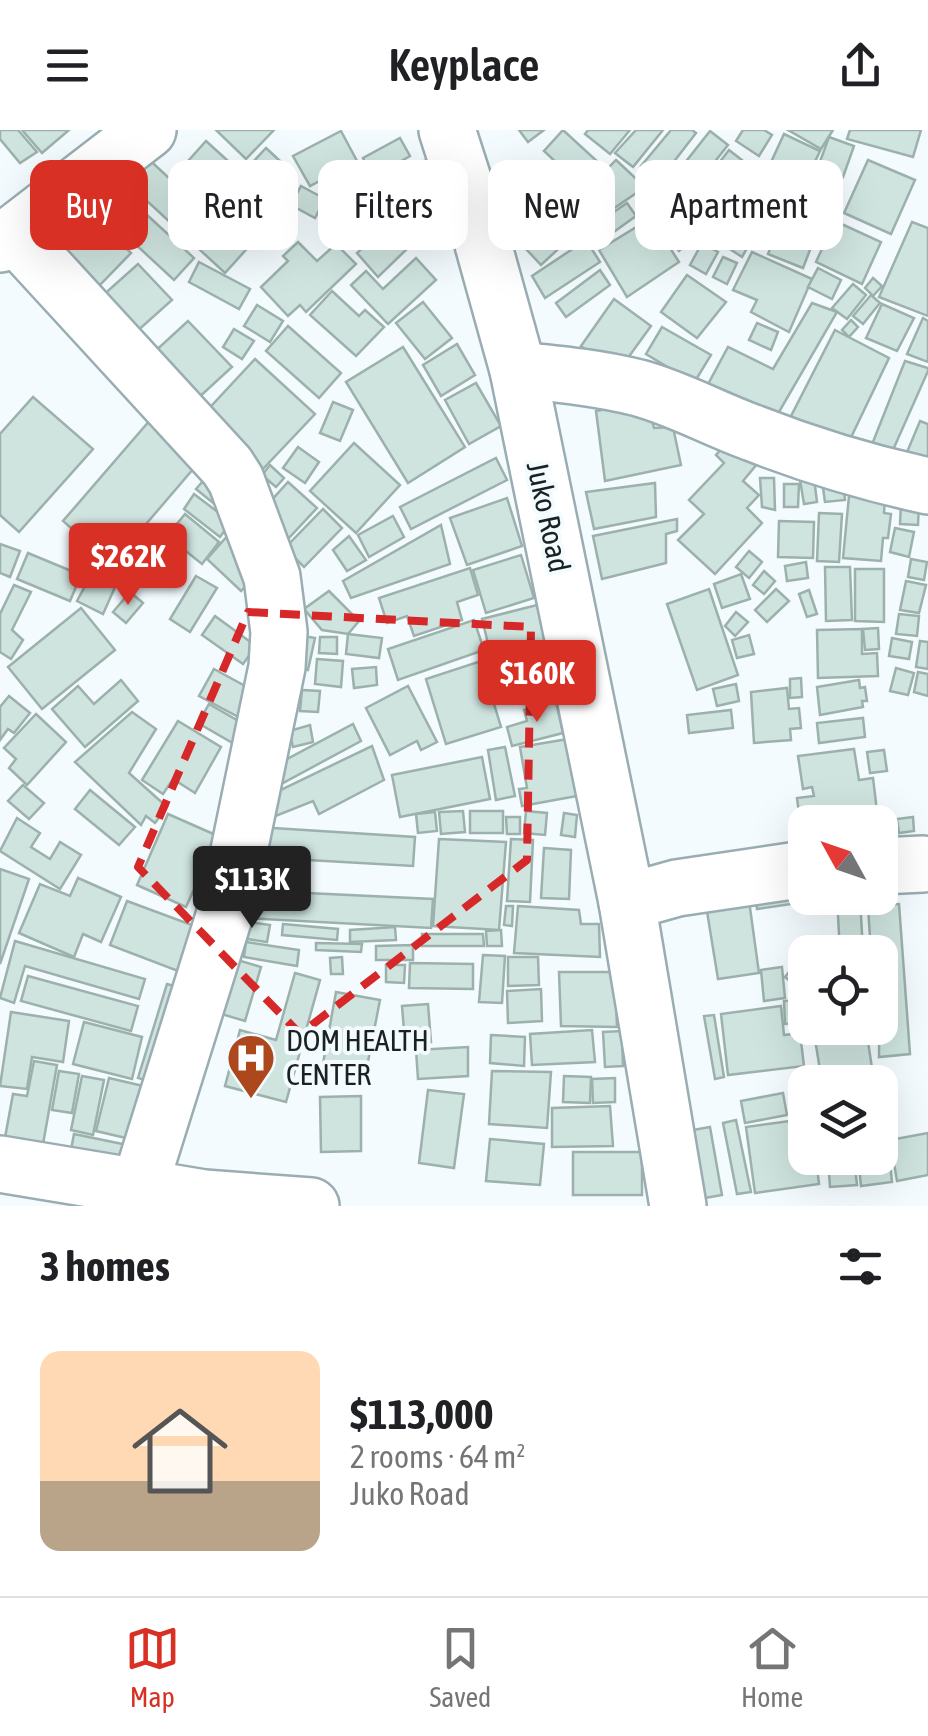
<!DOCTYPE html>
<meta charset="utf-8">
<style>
:root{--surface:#fff;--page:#f6f6f6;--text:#202124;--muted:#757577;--line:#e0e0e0;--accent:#d93025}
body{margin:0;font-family:"Asap Condensed",sans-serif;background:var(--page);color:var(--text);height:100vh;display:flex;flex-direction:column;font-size:38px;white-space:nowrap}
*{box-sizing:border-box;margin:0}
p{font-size:32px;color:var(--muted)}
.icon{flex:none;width:55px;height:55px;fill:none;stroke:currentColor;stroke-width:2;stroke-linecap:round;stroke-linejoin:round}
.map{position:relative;height:1076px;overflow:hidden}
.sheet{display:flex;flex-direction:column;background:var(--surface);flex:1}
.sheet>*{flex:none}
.guide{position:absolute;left:30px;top:30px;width:870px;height:90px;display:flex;gap:20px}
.needle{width:65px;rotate:310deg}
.controls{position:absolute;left:788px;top:675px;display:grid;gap:20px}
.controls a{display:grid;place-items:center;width:110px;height:110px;border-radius:20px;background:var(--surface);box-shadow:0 10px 40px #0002;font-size:50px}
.price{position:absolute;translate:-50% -85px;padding:0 22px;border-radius:10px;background:var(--accent);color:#fff;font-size:32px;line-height:65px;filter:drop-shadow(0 2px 5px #0008)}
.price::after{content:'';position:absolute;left:50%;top:60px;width:30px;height:22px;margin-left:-15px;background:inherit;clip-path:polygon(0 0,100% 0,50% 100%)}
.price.selected{background:#222;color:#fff}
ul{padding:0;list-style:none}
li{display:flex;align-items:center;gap:30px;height:250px;padding:0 40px}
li+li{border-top:2px solid var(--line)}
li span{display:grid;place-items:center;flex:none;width:280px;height:200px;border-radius:20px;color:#555}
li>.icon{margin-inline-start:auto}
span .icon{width:120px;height:120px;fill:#fffc;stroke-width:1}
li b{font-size:42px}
h2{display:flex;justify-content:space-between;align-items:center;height:120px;padding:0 40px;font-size:42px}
.chip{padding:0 35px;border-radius:20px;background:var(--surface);box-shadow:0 10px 40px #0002;font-size:35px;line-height:90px}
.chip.selected{background:var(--accent);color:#fff}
header{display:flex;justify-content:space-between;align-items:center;height:130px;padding:0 40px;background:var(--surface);font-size:45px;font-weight:600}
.dock{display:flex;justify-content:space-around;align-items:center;height:140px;border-top:2px solid var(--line);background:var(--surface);font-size:28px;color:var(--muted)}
.dock a{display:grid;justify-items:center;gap:5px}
.dock .selected{color:var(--accent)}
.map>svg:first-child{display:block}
.building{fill:#cfe4df;stroke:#9cb1ac;stroke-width:2.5}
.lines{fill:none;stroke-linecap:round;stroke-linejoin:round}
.minor-casing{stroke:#99adb2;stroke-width:60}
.minor{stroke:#fff;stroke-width:55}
.marked{fill:none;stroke:#d62828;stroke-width:8;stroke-dasharray:20 12;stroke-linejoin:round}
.labels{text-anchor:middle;stroke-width:8;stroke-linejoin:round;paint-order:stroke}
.street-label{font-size:30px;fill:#192123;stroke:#f3fbfe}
.poi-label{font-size:30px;fill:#192123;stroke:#f3fbfe;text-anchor:start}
</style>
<header><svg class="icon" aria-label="menu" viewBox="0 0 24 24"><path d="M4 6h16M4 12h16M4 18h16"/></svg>Keyplace<svg class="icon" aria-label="share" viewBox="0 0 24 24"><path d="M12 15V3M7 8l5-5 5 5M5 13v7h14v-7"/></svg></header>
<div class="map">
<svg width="928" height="1076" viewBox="0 0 928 1076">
<rect width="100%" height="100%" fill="#f3fbfe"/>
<g class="building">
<path d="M0 0H18L37 22 20 33 0 9Z"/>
<path d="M22 0H69L42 23Z"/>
<path d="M216 0H274L246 29Z"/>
<path d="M519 0H544L528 12Z"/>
<path d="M563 0 599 33 579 54 544 21Z"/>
<path d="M588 0H630L610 24 585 4Z"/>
<path d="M636 0H663L633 37 615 23Z"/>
<path d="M671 0H692L696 3 659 51 641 36Z"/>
<path d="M743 0H764L772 5 759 26 736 11Z"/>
<path d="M788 0H833L821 19Z"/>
<path d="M850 0H921L913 27 847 9Z"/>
<path d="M341 1 357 31 310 56 293 26Z"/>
<path d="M710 1 728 15 683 72 665 58Z"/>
<path d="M784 4 820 21 811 40 792 32 778 62 761 54Z"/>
<path d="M829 7 854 16 843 47 818 37Z"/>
<path d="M400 8 410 26 373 47 363 28Z"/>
<path d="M206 11 282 80 225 143 121 47 142 23 171 50Z"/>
<path d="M266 18 294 44 283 58 253 32Z"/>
<path d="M729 20 761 45 745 64 730 52 704 85 688 73Z"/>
<path d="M616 30 645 57 594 92 574 73Z"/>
<path d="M868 30 915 50 891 104 844 83Z"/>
<path d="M424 31 444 74 392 100 371 56Z"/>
<path d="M799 38 814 45 798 79 783 71Z"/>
<path d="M818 47 836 54 823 86 806 80Z"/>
<path d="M111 52 194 128 174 150 91 73Z"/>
<path d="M301 56 325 69 315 88 291 75Z"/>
<path d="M353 56 384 84 358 112 328 84Z"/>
<path d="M759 57 775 69 742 127 701 100 733 64 744 72Z"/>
<path d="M546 59 562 79 535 102 519 82Z"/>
<path d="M659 67 674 76 666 89 651 79Z"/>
<path d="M627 73 636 86 611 104 602 90Z"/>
<path d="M566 81 582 97 541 135 526 119Z"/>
<path d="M785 81 820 94 803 138 768 124Z"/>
<path d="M90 83 131 123 96 159 55 119Z"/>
<path d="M651 88 679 132 627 167 599 120Z"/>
<path d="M670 89 688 113 679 121 660 97Z"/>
<path d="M835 91 881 112 862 154 816 132Z"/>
<path d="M912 92 928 98V186L879 167Z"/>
<path d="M388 94 410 116 378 147 357 123Z"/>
<path d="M586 110 600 132 545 168 532 146Z"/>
<path d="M298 112 317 131 336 114 356 134 306 182 300 175 288 186 261 157 288 131 283 126Z"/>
<path d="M702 113 718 122 706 144 690 135Z"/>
<path d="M752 122 812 149 789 202 751 182 757 170 733 160Z"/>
<path d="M723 127 737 133 727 154 713 147Z"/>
<path d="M416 128 436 150 388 194 351 155 366 141 383 159Z"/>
<path d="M199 132 250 159 239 179 189 152Z"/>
<path d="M138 134 172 170 134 204 101 167Z"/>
<path d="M818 138 841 150 832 169 808 157Z"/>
<path d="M600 140 610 155 566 187 556 173Z"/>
<path d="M687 145 726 172 697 208 661 182Z"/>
<path d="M873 148 882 156 873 166 865 158Z"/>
<path d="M853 154 866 165 847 189 832 178Z"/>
<path d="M332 161 359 186 365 180 384 197 356 226 310 185Z"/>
<path d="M871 165 880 173 863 194 853 186Z"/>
<path d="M614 169 651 196 617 243 581 216Z"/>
<path d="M423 172 452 208 425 229 396 193Z"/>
<path d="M812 173 837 182 772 294 706 258 728 217 773 239Z"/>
<path d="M882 174 914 188 897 221 866 208Z"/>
<path d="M257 175 283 191 270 212 244 196Z"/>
<path d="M923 188 928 191V232L907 224Z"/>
<path d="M851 190 858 197 849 207 842 200Z"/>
<path d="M188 191 232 237 195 271 152 224Z"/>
<path d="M757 193 778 202 771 220 749 210Z"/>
<path d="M288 196 341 243 319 268 266 221Z"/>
<path d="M662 197 711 225 694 253 646 224Z"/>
<path d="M234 199 254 211 242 229 223 217Z"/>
<path d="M835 200 889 228 844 322 787 294Z"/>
<path d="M457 214 475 245 441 266 423 235Z"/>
<path d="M403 217 465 317 408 353 346 252Z"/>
<path d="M255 229 315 284 261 341 202 286Z"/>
<path d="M905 231 928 238V241L889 329 869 322Z"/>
<path d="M476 253 501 296 469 314 445 270Z"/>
<path d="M33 267 93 319 19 402 0 385V304Z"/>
<path d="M333 272 353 280 340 311 320 303Z"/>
<path d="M647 272 654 298 673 297 681 335 605 351 596 281Z"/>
<path d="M151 289 200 331 147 393 156 401 121 442 63 391Z"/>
<path d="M920 291 928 294V336L905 327Z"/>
<path d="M731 308 757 334 743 351 759 365 747 378 762 393 715 444 678 410 704 384 689 370 724 333 716 325Z"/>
<path d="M354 313 400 355 356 403 310 361Z"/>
<path d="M298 317 319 332 305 353 283 338Z"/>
<path d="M496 328 507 350 411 399 400 377Z"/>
<path d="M270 335 284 348 276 357 262 345Z"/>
<path d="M842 342 845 370 825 372 821 344Z"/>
<path d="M209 344 228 385 196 359Z"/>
<path d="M760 348H774L775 380 762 377Z"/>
<path d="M814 348 817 372 804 374 800 350Z"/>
<path d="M288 352 317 378 287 410 259 384Z"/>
<path d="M655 353 656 387 594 399 586 362Z"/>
<path d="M784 354H799L798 377H784Z"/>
<path d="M194 364 231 392 220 407 184 379Z"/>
<path d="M849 366 885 368 884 383 891 384 888 408H883L881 431 843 428Z"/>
<path d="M507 368 522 416 467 435 450 388Z"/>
<path d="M901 372 919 373 918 395 900 394Z"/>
<path d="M323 379 342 398 304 437 285 418Z"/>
<path d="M819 383 842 384 839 432 817 431Z"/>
<path d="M185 384 219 412 202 434 167 406Z"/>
<path d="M393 386 404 407 369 427 358 405Z"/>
<path d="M677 389V401L666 404V433L602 449 593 406Z"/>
<path d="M779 391 814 392 813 428 778 427Z"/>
<path d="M441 395 450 434 351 468 343 451Z"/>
<path d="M895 398 914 402 909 427 890 422Z"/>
<path d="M230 403 265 435 241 461 207 429Z"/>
<path d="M349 406 366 430 347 441 333 420Z"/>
<path d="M162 409 185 427 168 445 147 427Z"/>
<path d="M0 414 20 421 10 447 0 443Z"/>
<path d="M749 421 762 432 749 448 736 437Z"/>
<path d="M28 423 81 445 70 471 17 449Z"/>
<path d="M521 425 534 468 486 483 473 440Z"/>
<path d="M911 429 927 432 924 450 908 447Z"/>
<path d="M806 432 808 448 787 451 785 436Z"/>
<path d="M825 437H850L852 490 826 491Z"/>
<path d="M470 438 478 465 457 472 462 490 414 506 407 486 387 493 379 468Z"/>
<path d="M855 439H884V492L855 491Z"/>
<path d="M764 441 775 451 764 464 753 455Z"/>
<path d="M741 444 750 469 722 478 714 454Z"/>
<path d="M196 446 217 458 190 502 170 489Z"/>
<path d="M90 447 116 455 103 484 77 471Z"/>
<path d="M906 451 926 455 919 483 900 480Z"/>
<path d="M14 455 31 462 12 500 23 510 11 529 0 522V484Z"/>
<path d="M709 459 738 545 697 560 667 474Z"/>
<path d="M776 459 789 471 767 492 755 480Z"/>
<path d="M809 460 817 484 807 487 799 464Z"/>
<path d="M329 461 359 491 348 504 322 500 304 479Z"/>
<path d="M130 462 143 473 126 493 113 482Z"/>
<path d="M537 475 546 514 522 520 525 531 494 538 482 489Z"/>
<path d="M81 478 115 520 42 579 8 537Z"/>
<path d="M736 482 748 492 735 506 725 496Z"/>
<path d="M899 484 919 486 917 506 896 504Z"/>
<path d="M215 486 256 516 243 534 202 505Z"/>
<path d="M474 490 484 520 398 550 388 519Z"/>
<path d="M878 498 879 519 865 520 863 499Z"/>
<path d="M862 499V524L877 523 878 546 818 548 817 500Z"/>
<path d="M348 504 382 508 379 528 346 524Z"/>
<path d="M298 505 315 508 308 540 292 536Z"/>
<path d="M749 505 754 524 737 528 732 510Z"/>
<path d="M320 507H337V524L319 523Z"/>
<path d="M892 508 912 512 909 529 889 526Z"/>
<path d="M920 511 928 512V539L916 537Z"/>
<path d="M317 529 343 531 341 557 315 554Z"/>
<path d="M481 531 501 597 446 614 426 549Z"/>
<path d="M376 537 377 555 354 558 352 539Z"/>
<path d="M896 538 914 543 908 565 890 561Z"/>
<path d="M214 539 260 564 246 591 199 566Z"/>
<path d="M918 542 928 544V566L914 562Z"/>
<path d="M801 548 802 567 790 568V549Z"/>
<path d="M121 550 138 571 85 617 52 579 78 556 94 574Z"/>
<path d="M859 550 860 558 865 557 867 571H862L863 577 820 585 817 557Z"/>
<path d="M736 554 739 571 717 576 713 559Z"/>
<path d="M408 556 437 612 421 620 417 611 390 625 366 578Z"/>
<path d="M787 558 789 579 799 578 801 598 790 599 791 610 754 613 751 562Z"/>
<path d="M302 560 320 561 318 582 300 581Z"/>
<path d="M9 566 30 583 14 603 8 599 0 610V577Z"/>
<path d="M556 572 563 603 512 616 507 597 527 591 524 580Z"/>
<path d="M209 574 254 600 243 619 198 593Z"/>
<path d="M731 580 733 598 689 603 687 585Z"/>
<path d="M132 582 156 599 129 643 167 677 155 693 146 686 141 695 75 632Z"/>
<path d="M36 584 66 612 27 655 9 638 16 629 4 618Z"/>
<path d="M863 588 865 607 819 613 817 593Z"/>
<path d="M178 591 221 617 195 663 173 649 163 664 142 650Z"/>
<path d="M353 594 361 611 283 653 274 636Z"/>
<path d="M310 595 313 612 293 617 289 601Z"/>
<path d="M568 609 577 666 522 676 519 659 527 658 520 617Z"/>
<path d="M372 616 384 650 319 684 313 671 263 691 268 666Z"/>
<path d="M505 617 515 666 496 670 488 620Z"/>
<path d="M854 619 859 650 873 648 877 681 864 683 866 692H805V697L801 698 797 668 814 666 812 657 803 659 798 626Z"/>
<path d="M884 620 887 641 870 643 867 622Z"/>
<path d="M482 627 490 669 400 687 392 645Z"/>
<path d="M23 655 44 673 29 689 8 671Z"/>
<path d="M90 660 135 697 119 715 75 679Z"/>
<path d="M463 681 465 702 441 704 439 682Z"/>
<rect x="470" y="681" width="33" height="22"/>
<path d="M526 681 547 683 545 705 524 703Z"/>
<path d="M435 682 437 701 418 703 416 684Z"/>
<path d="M564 683 577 685 575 707 561 705Z"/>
<path d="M168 684 218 706 186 777 137 755Z"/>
<path d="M506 687H520V704H507Z"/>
<path d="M913 687 914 701 899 703 897 689Z"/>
<path d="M17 688 40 703 31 717 50 729 60 712 81 725 60 759 0 721Z"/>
<path d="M890 692 894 707 880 709V694Z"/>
<path d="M257 697 415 707 413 736 255 727Z"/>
<path d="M439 709 506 712 499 800 433 796Z"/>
<path d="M511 709 533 710 530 772 507 771Z"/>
<path d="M544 718 571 720 569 769 541 768Z"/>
<path d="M254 732 298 735 296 756 252 753Z"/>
<path d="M0 739 29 749 0 834Z"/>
<path d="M802 745 805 772 757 779 754 751Z"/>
<path d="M78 748 121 767 101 812 83 804 74 827 19 803 40 754 70 766Z"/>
<path d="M747 756 759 843 718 849 704 763Z"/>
<path d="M246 760 433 769 431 798 244 788Z"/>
<path d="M837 768H860L863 822H840Z"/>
<path d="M127 771 208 801 191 846 110 815Z"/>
<path d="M899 774 910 924 879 927 880 822H871L868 777Z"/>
<path d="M506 776H513L512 796 504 795Z"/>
<path d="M518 776 579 780 581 794H599L600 827 514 823Z"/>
<path d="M236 790 270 795 267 812 233 807Z"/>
<path d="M283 794 338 799 337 810 282 805Z"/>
<path d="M395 797 396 810 350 812V800Z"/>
<path d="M501 800 502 816H487L486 801Z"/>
<path d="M422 804H483L484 816H422Z"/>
<path d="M15 811 145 849 139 869 25 836 14 873 0 868Z"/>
<path d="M246 812 299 820 297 836 244 827Z"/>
<path d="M316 813 362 814 361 822 316 820Z"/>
<path d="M413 815V830H376V816Z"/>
<path d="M483 825 505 826 502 873 479 872Z"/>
<path d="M342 827 343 844H331L330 828Z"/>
<path d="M508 827H538L539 855 508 856Z"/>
<path d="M234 829 261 837 245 891 218 883Z"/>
<path d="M799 829 805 833V843L795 855 785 847Z"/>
<path d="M410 833 473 834V859L409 858Z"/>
<path d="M386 835H405L404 853 386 852Z"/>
<path d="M782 837 785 868 764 871 761 840Z"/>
<path d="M559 842H615L617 897 561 896Z"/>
<path d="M295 843 320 850 286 972 225 956 240 900 276 910Z"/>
<path d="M28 846 138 876 131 901 21 871Z"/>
<path d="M167 854 198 863 169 957 138 948Z"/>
<path d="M541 859 542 891 508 893 507 861Z"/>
<path d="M336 862 380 870 365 947 322 939Z"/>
<path d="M805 870V893L785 894 784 871Z"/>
<path d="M428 874 431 912 405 914 402 876Z"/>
<path d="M781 876 784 905 800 903 804 936 728 945 721 884Z"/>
<path d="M11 882 69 891 63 932 32 927 27 959 0 956Z"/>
<path d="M714 885 724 947 715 949 704 886Z"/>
<path d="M84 892 142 907 132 949 73 934Z"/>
<path d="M850 898H866L873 945 822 952 814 903Z"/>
<path d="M592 900 595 932 532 935 530 904Z"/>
<path d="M622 901 623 936 605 937 603 902Z"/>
<path d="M491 905 525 907 524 936 490 933Z"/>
<path d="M468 917V946L418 949 416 920Z"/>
<path d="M34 931 57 935 42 1020 4 1013 13 964 27 966Z"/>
<path d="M59 941 79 944 72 983 52 980Z"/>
<path d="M492 941 551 942 547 998 489 994Z"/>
<path d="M82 946 104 950 93 1005 71 1000Z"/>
<path d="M564 946 591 947 590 973 563 972Z"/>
<path d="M109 948 156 959 143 1012 96 1001Z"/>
<path d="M615 948V972L593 973 592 949Z"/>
<path d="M428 960 464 964 454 1038 419 1033Z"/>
<path d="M783 963 787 985 745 993 741 971Z"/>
<path d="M361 966V1021L321 1022 320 967Z"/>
<path d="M610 976 613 1016 552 1017V978Z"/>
<path d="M805 989V1028H816L819 1054 755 1063 746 997Z"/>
<path d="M736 990 751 1062 737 1064 723 993Z"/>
<path d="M710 997 722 1065 705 1068 693 1000Z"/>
<path d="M928 1003V1045L897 1051 890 1010Z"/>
<path d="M74 1004 142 1018 137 1044 69 1030Z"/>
<path d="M490 1009 544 1014 540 1055 486 1051Z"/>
<path d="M888 1013 892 1052 861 1056 858 1028H880V1014Z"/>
<rect x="573" y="1022" width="69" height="43"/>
<path d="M828 1028H854L857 1055 830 1057Z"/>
</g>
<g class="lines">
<g class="minor-casing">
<g id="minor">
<path d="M447 0 478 96 518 240 627 772 678 1076"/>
<path d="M14 104 227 336 236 350 272 447 279 502 277 537 228 774 139 1058"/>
<path d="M0 114 148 0"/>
<path d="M518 240C559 244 599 248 639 258 679 269 714 289 753 303 809 325 869 343 928 356"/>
<path d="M880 736 923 734"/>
<path d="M627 772 677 758 805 739"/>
<path d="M0 1034 204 1068 311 1076"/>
</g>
</g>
<use href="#minor" class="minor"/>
</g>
<path class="marked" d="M248 482 531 497 527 730 300 904 138 737Z"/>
<defs>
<g id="hospital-pin" transform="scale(2.5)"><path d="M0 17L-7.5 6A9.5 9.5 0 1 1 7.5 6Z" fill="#ad471c" stroke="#f3fbfe"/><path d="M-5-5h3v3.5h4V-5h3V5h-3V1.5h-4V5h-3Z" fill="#fff"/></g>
</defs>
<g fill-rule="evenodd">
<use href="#hospital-pin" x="251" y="928"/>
</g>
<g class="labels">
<g class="street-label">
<text transform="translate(548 387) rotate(78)" y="10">Juko Road</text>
</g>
<g class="poi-label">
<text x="286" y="921">DOM HEALTH<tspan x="286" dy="34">CENTER</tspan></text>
</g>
</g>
</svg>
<div class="controls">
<a><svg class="needle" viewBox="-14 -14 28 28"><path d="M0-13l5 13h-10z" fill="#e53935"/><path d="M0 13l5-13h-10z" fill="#757577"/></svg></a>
<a><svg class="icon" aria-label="locate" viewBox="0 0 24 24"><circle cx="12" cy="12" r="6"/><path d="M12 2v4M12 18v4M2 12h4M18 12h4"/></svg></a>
<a><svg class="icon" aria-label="layers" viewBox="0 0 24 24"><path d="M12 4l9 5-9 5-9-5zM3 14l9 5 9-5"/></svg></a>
</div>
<b class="price" style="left:128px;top:478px">$262K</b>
<b class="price" style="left:537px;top:595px">$160K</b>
<b class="price selected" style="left:252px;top:801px">$113K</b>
<div class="guide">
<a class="chip selected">Buy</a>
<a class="chip">Rent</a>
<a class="chip">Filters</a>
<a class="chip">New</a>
<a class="chip">Apartment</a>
</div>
</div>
<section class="sheet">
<h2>3 homes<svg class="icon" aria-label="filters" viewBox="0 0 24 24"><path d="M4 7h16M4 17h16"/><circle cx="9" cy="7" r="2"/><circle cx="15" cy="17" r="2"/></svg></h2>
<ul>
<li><span style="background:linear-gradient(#ffd9b3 65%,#b9a48a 0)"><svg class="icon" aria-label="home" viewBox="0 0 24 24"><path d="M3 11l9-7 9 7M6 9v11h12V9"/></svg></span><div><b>$113,000</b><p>2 rooms · 64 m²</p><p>Juko Road</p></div></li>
</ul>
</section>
<nav class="dock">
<a class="selected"><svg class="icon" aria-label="map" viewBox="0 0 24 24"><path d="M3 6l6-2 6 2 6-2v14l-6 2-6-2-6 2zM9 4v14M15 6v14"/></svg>Map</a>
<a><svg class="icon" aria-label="saved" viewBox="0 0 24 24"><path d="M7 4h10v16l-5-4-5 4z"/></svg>Saved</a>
<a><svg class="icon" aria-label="home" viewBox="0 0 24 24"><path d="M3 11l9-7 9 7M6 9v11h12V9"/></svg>Home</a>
</nav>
